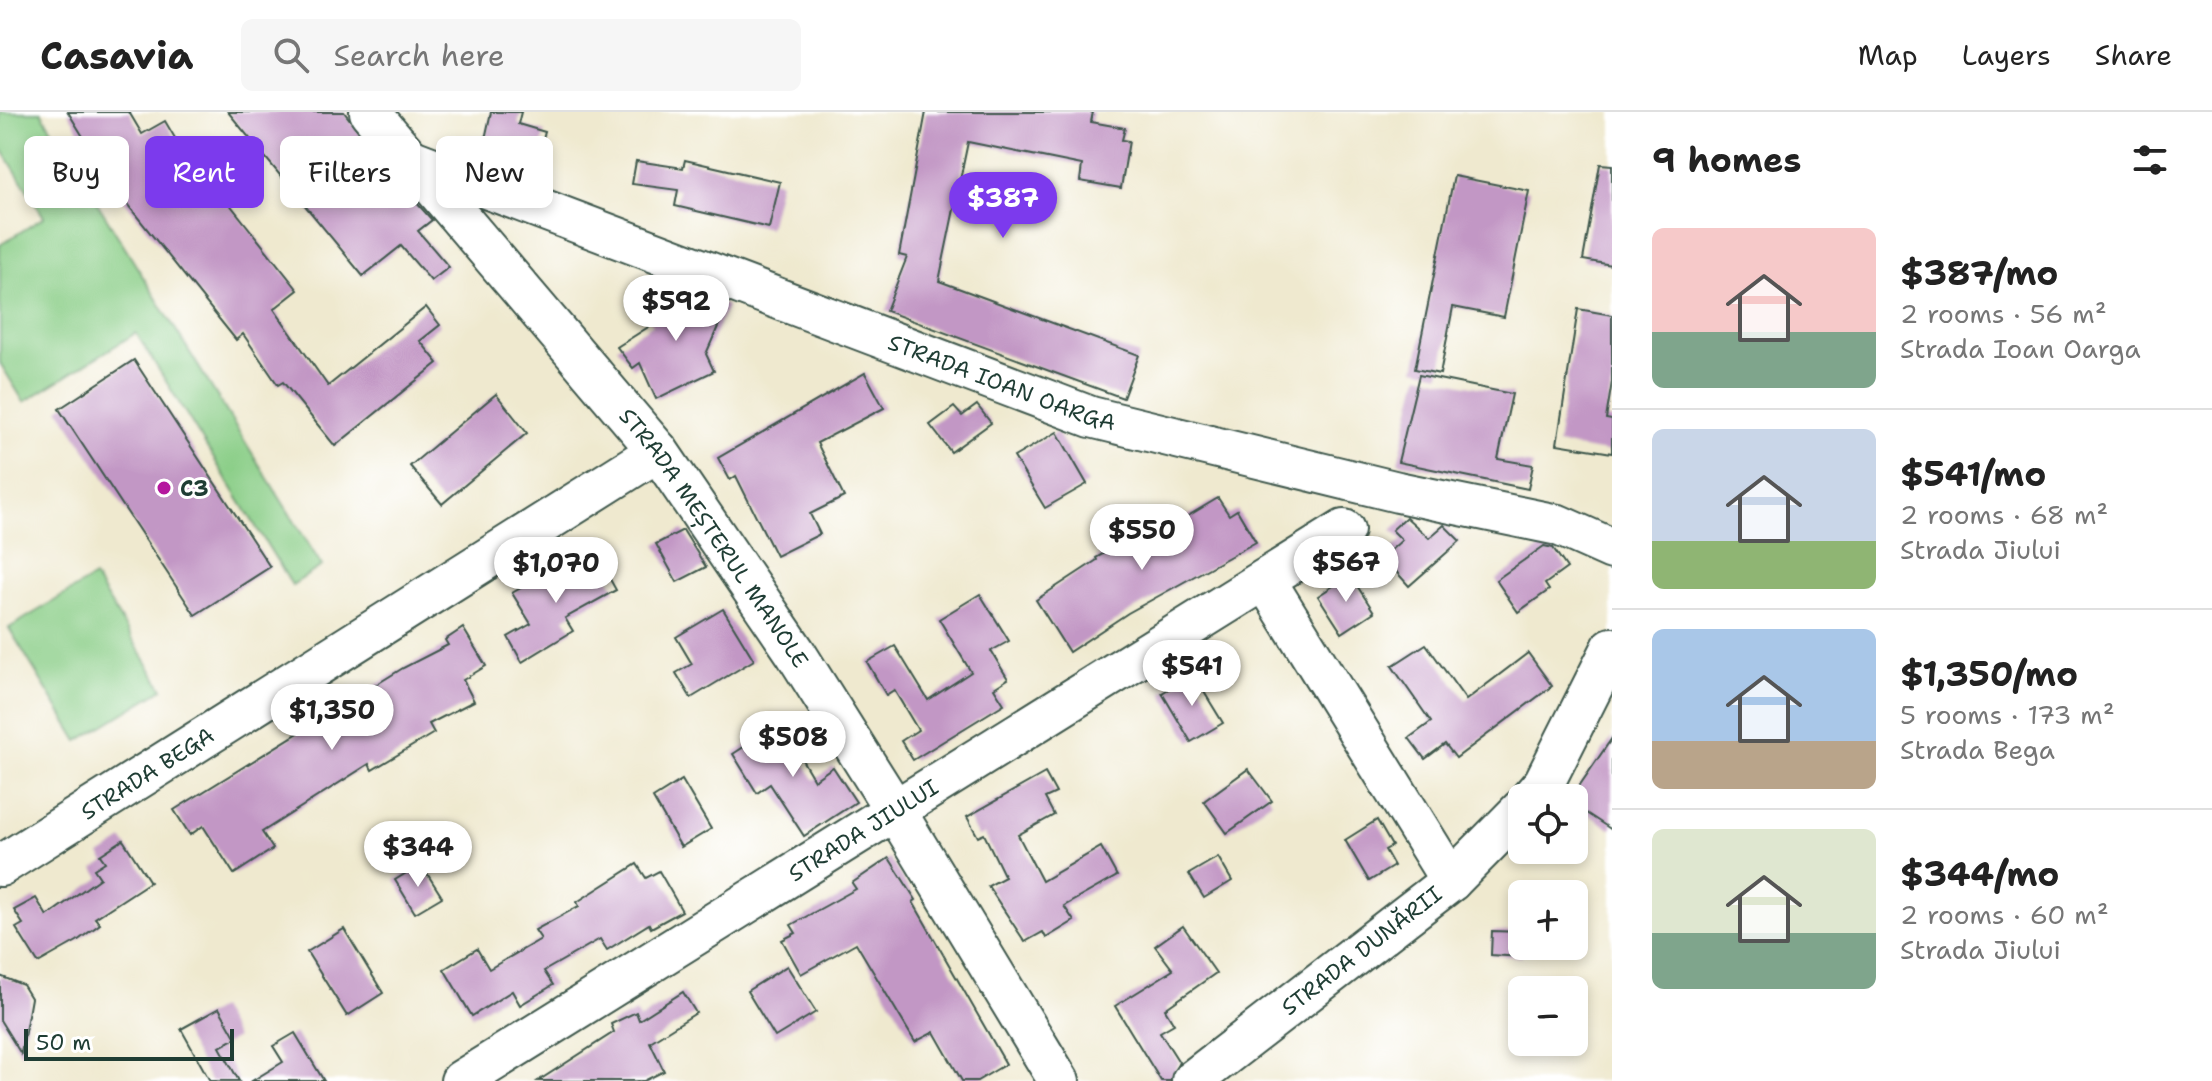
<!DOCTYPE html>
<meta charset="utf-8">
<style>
:root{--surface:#fff;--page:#f6f6f6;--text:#222;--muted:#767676;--line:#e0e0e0;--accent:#7c3aed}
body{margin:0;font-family:"Shantell Sans",sans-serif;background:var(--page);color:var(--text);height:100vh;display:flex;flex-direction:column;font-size:30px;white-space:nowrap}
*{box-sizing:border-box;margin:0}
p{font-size:26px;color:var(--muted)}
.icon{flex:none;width:44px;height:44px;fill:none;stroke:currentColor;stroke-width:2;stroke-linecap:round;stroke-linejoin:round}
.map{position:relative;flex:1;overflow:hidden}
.panel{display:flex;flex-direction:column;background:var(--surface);width:600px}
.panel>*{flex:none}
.top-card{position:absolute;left:24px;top:24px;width:760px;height:72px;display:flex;gap:16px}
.buttons{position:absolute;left:1508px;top:672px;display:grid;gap:16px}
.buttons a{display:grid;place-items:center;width:80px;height:80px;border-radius:12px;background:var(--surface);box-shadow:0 4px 12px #0003;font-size:40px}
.scale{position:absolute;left:24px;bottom:20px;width:210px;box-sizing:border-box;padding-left:8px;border:4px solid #1f3d34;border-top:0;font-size:22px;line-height:28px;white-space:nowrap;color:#1f3d34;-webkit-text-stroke:6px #fff;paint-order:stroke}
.price{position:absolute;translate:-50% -68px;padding:0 18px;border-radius:28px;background:#fff;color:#222;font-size:26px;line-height:52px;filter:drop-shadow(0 2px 4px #0008)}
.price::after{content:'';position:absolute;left:50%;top:48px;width:24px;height:18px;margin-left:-12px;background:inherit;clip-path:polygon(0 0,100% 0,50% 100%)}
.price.current{background:var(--accent);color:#fff}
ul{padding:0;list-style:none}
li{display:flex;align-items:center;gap:24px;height:200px;padding:0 40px}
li+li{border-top:2px solid var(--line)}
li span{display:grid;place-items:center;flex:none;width:224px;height:160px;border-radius:12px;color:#555}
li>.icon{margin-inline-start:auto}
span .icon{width:96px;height:96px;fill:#fffc;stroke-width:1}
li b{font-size:34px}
h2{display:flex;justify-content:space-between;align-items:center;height:96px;padding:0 40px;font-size:34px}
.pill{padding:0 28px;border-radius:12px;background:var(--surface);box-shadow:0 4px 12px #0003;font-size:28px;line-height:72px}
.pill.current{background:var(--accent);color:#fff}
header{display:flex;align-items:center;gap:48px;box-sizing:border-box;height:112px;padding:0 40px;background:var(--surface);border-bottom:2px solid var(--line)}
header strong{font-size:38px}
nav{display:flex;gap:44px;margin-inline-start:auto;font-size:28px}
.search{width:560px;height:72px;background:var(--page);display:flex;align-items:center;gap:20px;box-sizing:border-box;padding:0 28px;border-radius:12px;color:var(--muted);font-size:30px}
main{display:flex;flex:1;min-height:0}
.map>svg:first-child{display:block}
.green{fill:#8ace87;stroke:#54865e;stroke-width:2}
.building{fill:#c297c5}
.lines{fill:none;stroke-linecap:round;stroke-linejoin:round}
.minor-casing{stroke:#3e574b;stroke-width:44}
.minor{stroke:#fff;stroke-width:40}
.poi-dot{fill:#b5179e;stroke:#fff;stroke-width:3}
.labels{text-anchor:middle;stroke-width:6;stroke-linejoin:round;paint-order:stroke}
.street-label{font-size:22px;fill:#1f3d34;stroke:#fff}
.poi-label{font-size:22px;font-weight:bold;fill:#1f3d34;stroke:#fff;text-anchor:start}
</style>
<header>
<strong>Casavia</strong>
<div class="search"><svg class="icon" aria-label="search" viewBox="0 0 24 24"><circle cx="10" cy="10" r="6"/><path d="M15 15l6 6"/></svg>Search here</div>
<nav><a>Map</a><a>Layers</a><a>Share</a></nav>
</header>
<main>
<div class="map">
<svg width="1612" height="969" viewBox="0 0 1612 969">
<rect width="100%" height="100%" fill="#fff"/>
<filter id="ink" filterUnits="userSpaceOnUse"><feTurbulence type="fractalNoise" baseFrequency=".0125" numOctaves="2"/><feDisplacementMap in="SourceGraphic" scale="16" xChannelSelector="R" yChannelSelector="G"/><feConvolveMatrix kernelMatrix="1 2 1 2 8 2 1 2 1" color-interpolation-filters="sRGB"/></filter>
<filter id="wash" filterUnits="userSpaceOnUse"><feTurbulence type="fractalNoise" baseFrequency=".006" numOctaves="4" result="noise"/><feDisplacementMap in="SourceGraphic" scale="32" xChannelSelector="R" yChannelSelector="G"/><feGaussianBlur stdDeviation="1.8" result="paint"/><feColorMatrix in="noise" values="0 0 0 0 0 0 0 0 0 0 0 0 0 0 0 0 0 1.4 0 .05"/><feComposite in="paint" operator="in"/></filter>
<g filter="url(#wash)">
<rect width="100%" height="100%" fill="#efe9cf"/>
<g class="green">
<path d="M0 0H41L322 454 292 473 136 221 24 290 0 251V133L44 105 0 34Z"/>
<path d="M94 465 163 577 78 629 9 516Z"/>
</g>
<g id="blocks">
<g class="building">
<path d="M68 0H129L142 22 165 9 199 67 205 61 298 178 274 197 328 274 426 195 440 213 420 229 438 251 335 334 283 270 278 273 243 222 236 228 115 77Z"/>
<path d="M228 0H344L390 61 432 108 418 119 449 155 431 169 401 134 363 164Z"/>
<path d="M491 0H521L518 12 545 20 537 48 483 36Z"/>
<path d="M926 0H1093L1091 10 1125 16 1122 28 1129 29 1121 76 1080 69 1082 53 968 30 939 169 1139 243 1123 286 886 199 907 145 899 143Z"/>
<path d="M685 48 780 70 769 116 675 94 678 78 632 72 636 49 683 56Z"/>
<path d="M1600 52 1612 53V153L1583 148Z"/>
<path d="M1454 64 1529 79 1504 205 1453 195 1440 262 1415 257Z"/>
<path d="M689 178 727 194 706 242 714 259 656 287 640 251 633 256 617 235 653 212 648 206Z"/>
<path d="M1578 197 1612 203V270L1606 307 1612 308V341L1557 332Z"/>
<path d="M134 248 270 455 195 503 59 297Z"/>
<path d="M865 261 884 296 817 331 844 385 810 402 820 422 776 444 736 364 730 368 718 346Z"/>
<path d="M1419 263 1512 282 1498 347 1533 353 1528 377 1398 350Z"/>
<path d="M496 282 527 321 442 392 410 354Z"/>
<path d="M977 293 991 311 951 340 930 313 954 295 962 304Z"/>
<path d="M1057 320 1087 372 1045 396 1014 345Z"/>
<path d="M1218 386 1229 403 1237 398 1256 430 1128 501 1069 540 1036 488 1097 448 1096 446 1136 423 1141 432Z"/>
<path d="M1406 405 1429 426 1444 413 1460 429 1409 474 1383 445 1402 428 1392 418Z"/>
<path d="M683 418 706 455 677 470 656 432Z"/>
<path d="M1544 434 1553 436 1567 456 1545 472 1549 478 1518 500 1496 468Z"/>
<path d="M572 447 580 462 601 451 616 478 565 506 573 519 522 550 508 525 531 512 512 481Z"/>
<path d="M1350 463 1374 500 1342 521 1318 484Z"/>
<path d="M980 482 1009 529 991 539 1008 567 994 576 1004 592 913 648 901 629 918 618 894 578 886 583 867 550 895 534 928 588 971 560 939 507Z"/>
<path d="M723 497 754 548 691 586 676 561 692 552 676 525Z"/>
<path d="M463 516 486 554 463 568 474 589 429 612 434 621 372 658 369 652 262 720 273 737 234 762 203 714 190 723 174 698 403 556 448 533 445 528Z"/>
<path d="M1426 532 1466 588 1528 541 1552 574 1456 646 1445 632 1425 647 1409 626 1431 610 1392 554Z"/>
<path d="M1193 562 1223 611 1191 630 1162 581Z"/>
<path d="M778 607 814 668 833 655 856 690 804 724 770 672 757 681 733 642 756 627 752 621Z"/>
<path d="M1612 626V718L1574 693V686H1571Z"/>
<path d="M1248 657 1272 689 1227 721 1204 689Z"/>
<path d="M1045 661 1056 681 1045 686 1054 703 1018 723 1042 769 1101 735 1117 764 1064 794 1074 809 1046 826 1043 820 1025 830 988 774 1005 765 984 722 978 725 967 705Z"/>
<path d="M682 668 711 717 681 735 653 686Z"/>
<path d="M1377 708 1392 734 1385 738 1394 754 1369 769 1345 728Z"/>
<path d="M123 728 150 770 95 806 100 812 77 829 38 851 16 816 23 812 14 798 36 786 47 804 100 766 94 757 105 750 100 743Z"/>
<path d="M1218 745 1232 769 1204 786 1189 762Z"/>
<path d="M889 746 916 788 913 790 1006 952 977 969H962L934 920 915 930 856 831 801 862 782 828 796 821 791 813 856 777 852 771Z"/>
<path d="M421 752 442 785 415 801 395 768Z"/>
<path d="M637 752 646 766 659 759 682 799 651 816 649 812 607 838 600 827 544 859 553 873 520 893 512 879 472 904 444 857 477 837 489 857 541 827 535 818 579 794 577 790Z"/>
<path d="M1183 814 1216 861 1165 897 1174 912 1160 920 1179 950 1170 969H1161L1115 894 1173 858 1155 834Z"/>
<path d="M344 817 383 881 347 904 307 840Z"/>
<path d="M1492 819 1522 820V845L1491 843Z"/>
<path d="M787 854 816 900 775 925 747 879Z"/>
<path d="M0 864 23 873 31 886 21 942 0 908Z"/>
<path d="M683 880 696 901 650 930 664 959 644 969H538L614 920 611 912 636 900 639 908Z"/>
<path d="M219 896 236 926 220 935 239 969H210L181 917Z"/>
<path d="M295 921 324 969H252L283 950 273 934Z"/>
</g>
</g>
</g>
<g filter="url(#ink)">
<use href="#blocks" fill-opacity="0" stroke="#3e574b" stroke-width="2"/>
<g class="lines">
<g class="minor-casing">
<g id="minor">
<path id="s1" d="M370 0 658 339 795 540 896 700 1059 969"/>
<path id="s2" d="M407 46 1091 305 1398 380 1558 413 1612 437"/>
<path d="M1265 468 1451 769"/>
<path d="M1531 686 1544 671 1612 536"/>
<path id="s3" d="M0 754 658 339"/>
<path id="s4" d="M461 969 1344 418"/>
<path id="s5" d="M1192 969 1451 769 1522 697"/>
</g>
</g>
<use href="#minor" class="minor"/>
</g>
</g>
<circle class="poi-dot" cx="164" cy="376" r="8"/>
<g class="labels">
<g class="street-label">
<text dy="8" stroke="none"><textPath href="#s2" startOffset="636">STRADA IOAN OARGA</textPath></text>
<text dy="8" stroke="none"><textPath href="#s1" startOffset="548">STRADA MEȘTERUL MANOLE</textPath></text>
<text dy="8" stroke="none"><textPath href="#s3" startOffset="174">STRADA BEGA</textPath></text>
<text dy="8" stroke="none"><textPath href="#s4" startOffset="474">STRADA JIULUI</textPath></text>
<text dy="8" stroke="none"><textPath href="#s5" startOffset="214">STRADA DUNĂRII</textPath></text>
</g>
<g class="poi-label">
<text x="180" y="384">C3</text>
</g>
</g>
</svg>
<div class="buttons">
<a><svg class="icon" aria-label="locate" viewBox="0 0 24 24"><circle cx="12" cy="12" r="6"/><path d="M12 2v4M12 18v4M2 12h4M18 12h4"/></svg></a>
<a>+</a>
<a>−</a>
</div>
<div class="scale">50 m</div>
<b class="price current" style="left:1003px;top:128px">$387</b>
<b class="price" style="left:676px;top:231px">$592</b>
<b class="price" style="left:1142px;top:460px">$550</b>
<b class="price" style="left:1346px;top:492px">$567</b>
<b class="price" style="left:556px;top:493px">$1,070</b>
<b class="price" style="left:1192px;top:596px">$541</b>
<b class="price" style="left:332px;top:640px">$1,350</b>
<b class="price" style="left:793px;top:667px">$508</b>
<b class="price" style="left:418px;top:777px">$344</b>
<div class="top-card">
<a class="pill">Buy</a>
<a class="pill current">Rent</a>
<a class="pill">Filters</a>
<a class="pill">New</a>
</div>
</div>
<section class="panel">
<h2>9 homes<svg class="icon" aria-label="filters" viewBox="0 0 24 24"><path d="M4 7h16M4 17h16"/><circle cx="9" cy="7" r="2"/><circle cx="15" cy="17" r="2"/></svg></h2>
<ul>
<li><span style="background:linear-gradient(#f6c9c9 65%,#7fa58c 0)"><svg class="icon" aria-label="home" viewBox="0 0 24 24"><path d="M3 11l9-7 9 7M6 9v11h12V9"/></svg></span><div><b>$387/mo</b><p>2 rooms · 56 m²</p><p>Strada Ioan Oarga</p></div></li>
<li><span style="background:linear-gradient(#c9d6e8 70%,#8fb573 0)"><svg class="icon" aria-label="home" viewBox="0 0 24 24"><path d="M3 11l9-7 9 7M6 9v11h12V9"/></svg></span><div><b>$541/mo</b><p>2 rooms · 68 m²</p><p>Strada Jiului</p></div></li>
<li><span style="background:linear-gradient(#a9c7e8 70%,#b9a48a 0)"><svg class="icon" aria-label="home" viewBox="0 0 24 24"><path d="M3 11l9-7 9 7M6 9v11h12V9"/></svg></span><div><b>$1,350/mo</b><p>5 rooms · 173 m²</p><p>Strada Bega</p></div></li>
<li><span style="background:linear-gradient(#dfe7d0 65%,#7fa58c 0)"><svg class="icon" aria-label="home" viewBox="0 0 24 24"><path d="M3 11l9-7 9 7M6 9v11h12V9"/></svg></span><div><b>$344/mo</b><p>2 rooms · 60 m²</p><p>Strada Jiului</p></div></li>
</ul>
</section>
</main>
